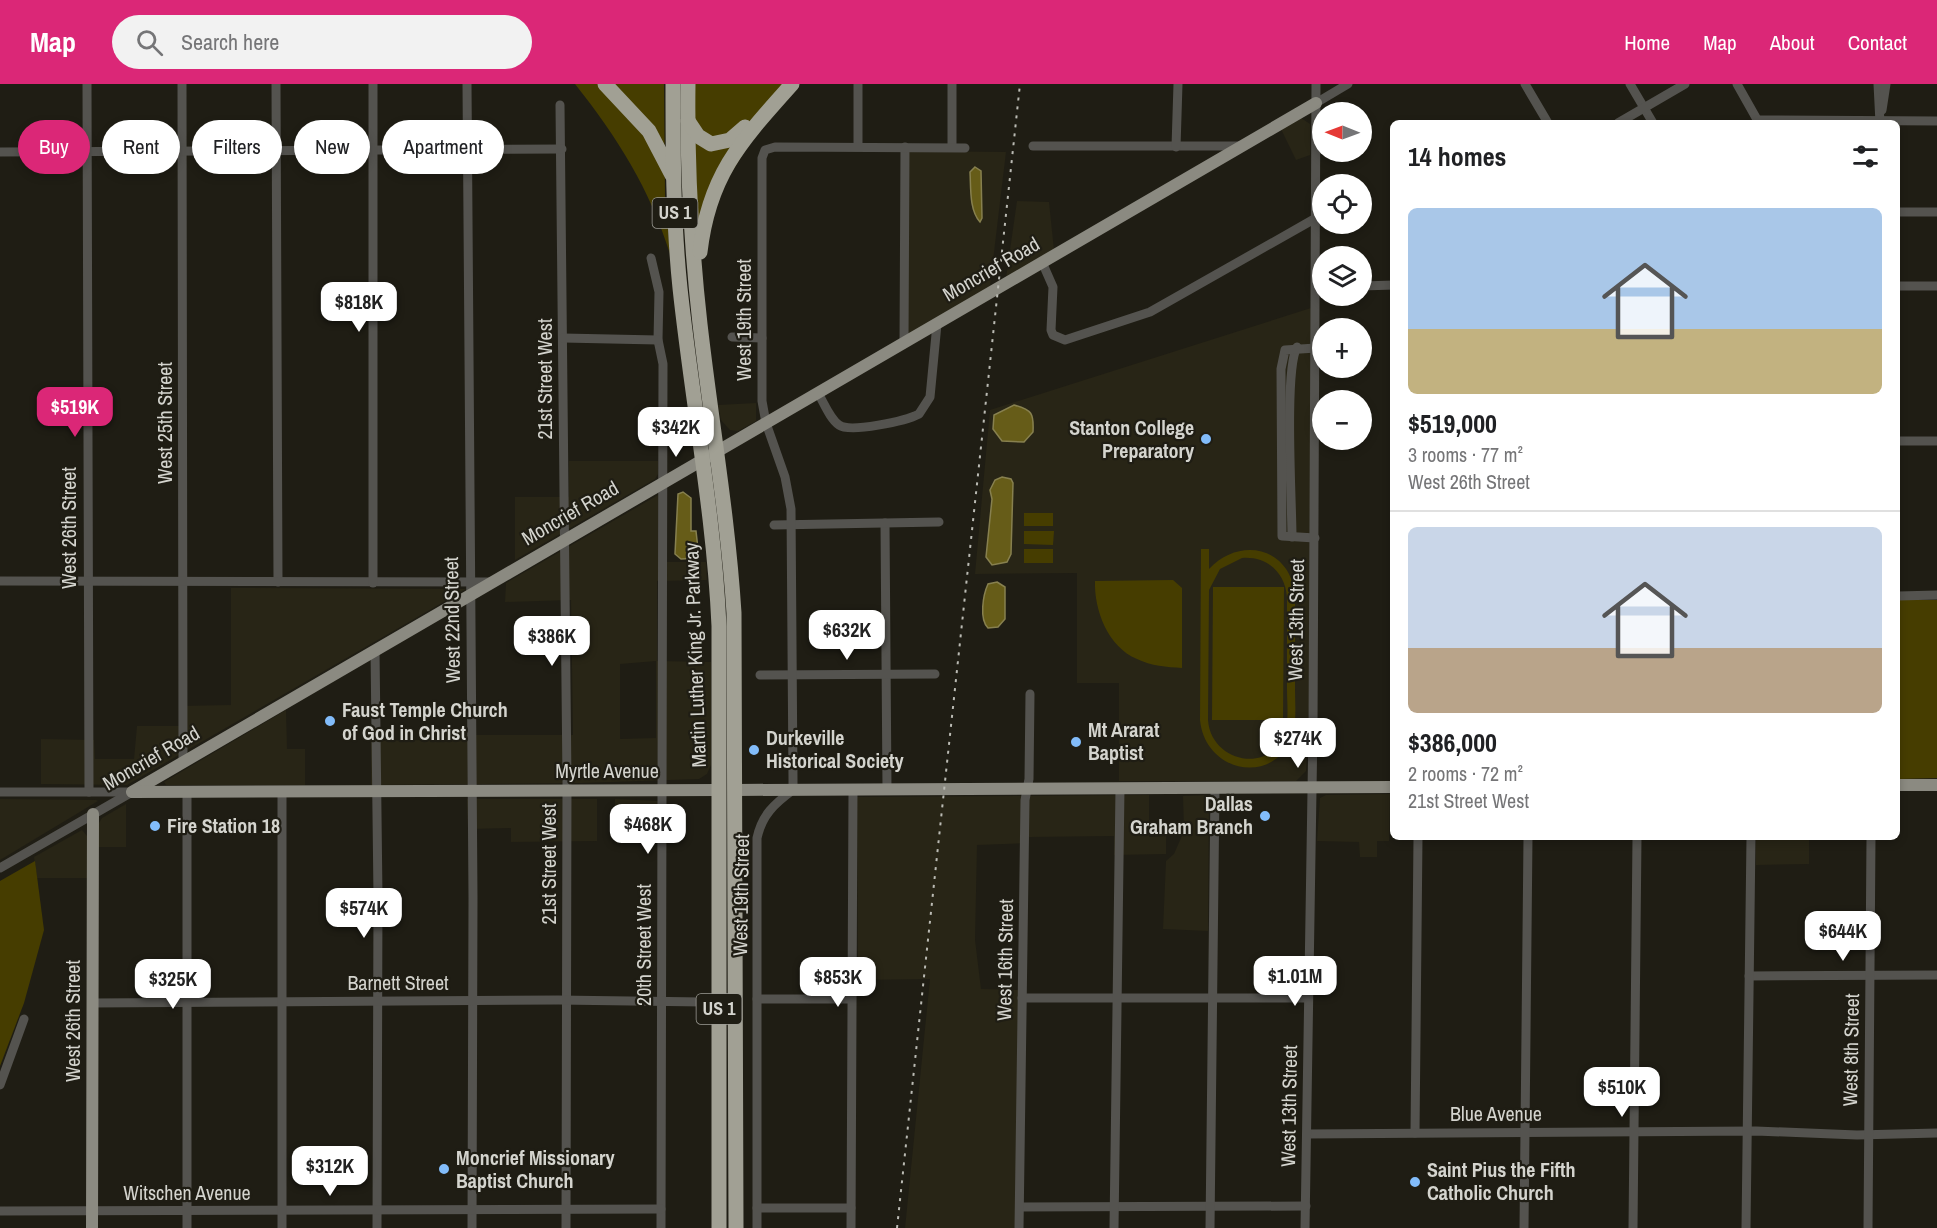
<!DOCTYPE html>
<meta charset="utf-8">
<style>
:root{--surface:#fff;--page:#f2f2f2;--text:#202124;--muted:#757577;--line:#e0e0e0;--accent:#db2777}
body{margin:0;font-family:"Archivo Narrow",sans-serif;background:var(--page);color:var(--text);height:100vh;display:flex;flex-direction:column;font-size:22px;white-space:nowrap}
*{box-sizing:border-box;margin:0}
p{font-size:20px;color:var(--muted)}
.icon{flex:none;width:33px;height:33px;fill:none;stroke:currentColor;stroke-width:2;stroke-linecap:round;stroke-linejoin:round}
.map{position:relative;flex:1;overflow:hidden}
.details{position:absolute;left:1390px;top:36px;width:510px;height:720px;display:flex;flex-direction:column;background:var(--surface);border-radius:9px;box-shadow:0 3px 9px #0003}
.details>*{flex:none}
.top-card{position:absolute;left:18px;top:36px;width:570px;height:54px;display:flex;gap:12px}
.needle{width:39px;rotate:271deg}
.tools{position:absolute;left:1312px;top:18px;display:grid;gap:12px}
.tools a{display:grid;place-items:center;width:60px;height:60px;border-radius:50%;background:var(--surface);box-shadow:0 3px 9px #0003;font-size:30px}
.price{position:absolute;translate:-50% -51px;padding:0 14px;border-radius:12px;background:#fff;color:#222;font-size:20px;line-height:39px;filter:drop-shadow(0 2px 3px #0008)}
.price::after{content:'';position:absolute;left:50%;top:36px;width:18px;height:14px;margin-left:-9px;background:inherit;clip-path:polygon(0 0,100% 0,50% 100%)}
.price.on{background:var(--accent);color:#fff}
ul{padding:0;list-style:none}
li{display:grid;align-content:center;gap:12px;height:318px;padding:0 18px}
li+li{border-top:2px solid var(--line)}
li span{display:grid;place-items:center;height:186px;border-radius:9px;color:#555}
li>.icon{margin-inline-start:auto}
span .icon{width:108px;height:108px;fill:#fffc;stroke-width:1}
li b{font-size:26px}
h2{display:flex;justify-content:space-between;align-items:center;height:72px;padding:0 18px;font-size:26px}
.pill{padding:0 21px;border-radius:27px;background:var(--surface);box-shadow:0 3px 9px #0003;font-size:21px;line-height:54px}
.pill.on{background:var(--accent);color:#fff}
header{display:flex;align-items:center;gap:36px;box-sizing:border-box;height:84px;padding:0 30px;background:var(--accent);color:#fff}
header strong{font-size:28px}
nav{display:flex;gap:33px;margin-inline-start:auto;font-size:21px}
.search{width:420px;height:54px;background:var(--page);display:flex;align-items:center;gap:15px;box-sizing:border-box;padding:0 21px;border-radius:33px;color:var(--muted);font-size:22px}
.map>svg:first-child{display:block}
.built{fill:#282516;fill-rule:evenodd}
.green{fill:#463d00;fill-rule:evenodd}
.water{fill:#665c18;stroke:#87804f;stroke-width:1.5}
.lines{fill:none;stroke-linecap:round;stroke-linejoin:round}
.minor{stroke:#54534f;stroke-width:9}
.major{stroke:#8b8a81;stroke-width:12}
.highway{stroke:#a1a094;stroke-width:15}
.rail{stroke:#bbbbb4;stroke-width:2;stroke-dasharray:3 6;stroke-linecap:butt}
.poi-dot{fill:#82bcfa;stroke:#1f1d14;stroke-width:2}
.labels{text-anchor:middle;stroke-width:4.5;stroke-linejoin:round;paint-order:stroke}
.shield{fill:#1f1d14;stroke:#9e9d96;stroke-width:1.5}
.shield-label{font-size:18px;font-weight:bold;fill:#d4d4ce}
.street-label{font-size:20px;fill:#d4d4ce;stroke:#1f1d14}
.poi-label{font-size:20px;font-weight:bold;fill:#d4d4ce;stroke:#1f1d14;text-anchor:start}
</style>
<header>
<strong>Map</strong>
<div class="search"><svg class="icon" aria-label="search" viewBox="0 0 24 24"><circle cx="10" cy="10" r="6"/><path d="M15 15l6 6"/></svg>Search here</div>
<nav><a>Home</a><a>Map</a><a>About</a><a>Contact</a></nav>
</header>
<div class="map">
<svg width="1937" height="1144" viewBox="0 0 1937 1144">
<rect width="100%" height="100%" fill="#1f1d14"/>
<g class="built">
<path d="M1301 34 1310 40V71L1296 76 1281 45Z"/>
<path d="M907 67 1006 68 990 202 906 254Z"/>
<path d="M1017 117 1049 118 1054 166 1006 194Z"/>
<path d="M1311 224 1309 623 1306 687 1296 697H1119V599H1077V489L975 490 990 326Z"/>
<path d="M756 319V337L738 347 730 346 721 336 718 321Z"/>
<path d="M569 377H658V390L655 395 515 476V413H569Z"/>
<path d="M658 411V478H706L707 496 657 497V577L711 578V681L707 690 699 695 582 699 371 701V657L422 656V651H573L571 516 505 518 506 499ZM656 577V654L620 655V580Z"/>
<path d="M231 504 466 505 127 701 41 700V655L94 656 95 675H134L137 642H179V622L231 621Z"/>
<path d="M286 626 287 665H305V701H166L164 698Z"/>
<path d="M1390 710 1389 757H1377V773H1360L1359 758 1317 757 1320 714 1326 711Z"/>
<path d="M1149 711V753L1166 752V770L1114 771V752L1029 753V759L977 761 975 856 981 905 1019 906 1015 1144H905L930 895 858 896 857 713Z"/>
<path d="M1209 711 1208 847 1163 845 1166 777 1174 770 1184 747 1183 712Z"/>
<path d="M0 715 96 716 98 717 0 776Z"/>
<path d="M467 715H597V757L511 758V744L468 745Z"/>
<path d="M615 715 658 717V759L615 758Z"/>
<path d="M126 720V763H98L97 742 102 734Z"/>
<path d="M82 746 87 752V794H37L34 773Z"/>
<path d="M1756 753H1809V780L1756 781Z"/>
</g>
<g class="green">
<path d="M575 0H664L665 112 670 170C650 105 617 53 575 0Z"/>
<path d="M695 0H786L698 143 695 84Z"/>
<rect x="1024" y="429" width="29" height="13"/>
<path d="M1024 447H1054L1053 461 1024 460Z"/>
<rect x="1024" y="465" width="29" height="14"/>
<path d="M1201 465H1209V485C1241 451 1292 464 1295 513 1295 543 1295 574 1295 605 1295 620 1297 637 1292 651 1275 703 1205 689 1200 636ZM1242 474C1267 472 1285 488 1287 513 1287 544 1287 575 1287 606 1287 619 1289 635 1285 648 1272 691 1211 679 1208 636L1209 506 1220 485Z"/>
<path d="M1173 496 1182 504V584C1167 583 1151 582 1137 575 1108 563 1094 526 1095 497Z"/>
<path d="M1213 503H1284L1283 636H1212Z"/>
<path d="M1898 516H1937V694L1898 695Z"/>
<path d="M35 777 44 846 24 919 0 982V797Z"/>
</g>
<g class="water">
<path d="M975 83 981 87 982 134 980 138C969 126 971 103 970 88Z"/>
<path d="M1014 321C1032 326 1034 329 1033 348L1024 358 1002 357 993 345 994 331Z"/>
<path d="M1002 393 1011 395 1013 399 1011 470 1007 478 992 481 986 473 992 415 990 406 995 396Z"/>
<path d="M683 408 691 414V447H696L699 474 681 475 675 470 678 410Z"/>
<path d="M997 498 1005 503V535L998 543 988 544C979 535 983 511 988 500Z"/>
</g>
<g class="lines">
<g class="minor">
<path d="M87 0 89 708"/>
<path d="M182 0 183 678"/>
<path d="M276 0 278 498"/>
<path d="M467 0 473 814 472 1144"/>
<path d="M1525 0 1548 39"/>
<path d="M1630 0 1653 39"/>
<path d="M1737 0 1759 39"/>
<path d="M1878 0 1880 39"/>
<path d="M1316 19 1348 0"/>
<path d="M560 21 567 698 566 1144"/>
<path d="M1882 26 1886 0"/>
<path d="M1758 36 1937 37"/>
<path d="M1618 39 1685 0"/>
<path d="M858 62V0"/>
<path d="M1033 62H1241"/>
<path d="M952 63V0"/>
<path d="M1176 63 1178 0"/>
<path d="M0 68 562 65"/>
<path d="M1898 128H1937"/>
<path d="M651 174 659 208 658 256 663 280 661 1144"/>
<path d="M1042 178 1053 203 1051 246 1053 251 1065 256 1150 228 1316 134"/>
<path d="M1362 202 1394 201"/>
<path d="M1898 202H1937"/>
<path d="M732 253 762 254"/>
<path d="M563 254 658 256"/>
<path d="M904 259 905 63"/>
<path d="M818 309C824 319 830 335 839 341 850 349 906 337 919 330L930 313 937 240"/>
<path d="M1898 357H1937"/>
<path d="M885 439 887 705"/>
<path d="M774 441 939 438"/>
<path d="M1292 453C1292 419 1284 286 1297 263"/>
<path d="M1315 454 1282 452 1281 285 1285 266 1316 264"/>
<path d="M0 497 490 498"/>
<path d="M373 499V0"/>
<path d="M1898 512 1937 511"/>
<path d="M375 566 378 812 377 1144"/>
<path d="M760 591 935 590"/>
<path d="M0 708H130"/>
<path d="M0 784 132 708"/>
<path d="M1749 892 1937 891"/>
<path d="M1022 914H1308"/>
<path d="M757 915H851"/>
<path d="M92 919 558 916 704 918"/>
<path d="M0 1001 24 935"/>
<path d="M1415 1049 1418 753"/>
<path d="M1307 1050 1756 1047 1857 1051 1937 1049"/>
<path d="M1020 1123 1306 1122"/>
<path d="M757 1124H851"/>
<path d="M0 1127 661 1125"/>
<path d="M187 1144V708"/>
<path d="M282 1144V708"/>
<path d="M757 1144V754C762 731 774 720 793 706V695L791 425 785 393 766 339 762 317V74L765 66 775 63 965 64"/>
<path d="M851 1144 853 705"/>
<path d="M1019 1144 1025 716 1029 695 1030 610"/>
<path d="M1114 1144 1120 704"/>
<path d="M1210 1144 1215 703"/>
<path d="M1305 1144 1313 644 1316 0"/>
<path d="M1524 1144 1528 753"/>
<path d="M1633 1144 1637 753"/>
<path d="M1746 1144 1751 753"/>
<path d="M1868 1144 1871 753"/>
</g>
<g class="major">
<path d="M1898 701H1937"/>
<path d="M736 706 1394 703"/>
<path d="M132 708 1316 19"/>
<path d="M133 708 720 706"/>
<path d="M92 1144 93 730"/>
</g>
<g class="highway">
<path d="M605 0 649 47 672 91"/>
<path d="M673 0C673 68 673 137 680 204 692 317 714 429 719 542V1144"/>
<path d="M688 0C687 80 691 160 700 240 711 337 728 432 734 529L736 1144"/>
<path d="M688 37 698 52 711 60 730 56 745 43"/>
<path d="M700 168C709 90 742 56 792 0"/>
</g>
<path class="rail" d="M897 1144 1020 0"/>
</g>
<g class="poi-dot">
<circle cx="1206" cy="355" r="6"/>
<circle cx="330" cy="637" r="6"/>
<circle cx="1076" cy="658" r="6"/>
<circle cx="754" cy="666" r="6"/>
<circle cx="1265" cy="732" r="6"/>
<circle cx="155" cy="742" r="6"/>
<circle cx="444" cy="1085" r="6"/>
<circle cx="1415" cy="1098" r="6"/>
</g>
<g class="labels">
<g class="shield">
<rect x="652.5" y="114" width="45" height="30" rx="4.5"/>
<rect x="696.5" y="910" width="45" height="30" rx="4.5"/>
</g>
<g class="shield-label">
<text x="675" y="135">US 1</text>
<text x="719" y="931">US 1</text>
</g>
<g class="street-label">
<text transform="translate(991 185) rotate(-30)" y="7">Moncrief Road</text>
<text transform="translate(744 236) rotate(-90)" y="7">West 19th Street</text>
<text transform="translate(545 295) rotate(-90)" y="7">21st Street West</text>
<text transform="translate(165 339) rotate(-90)" y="7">West 25th Street</text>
<text transform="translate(570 429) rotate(-30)" y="7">Moncrief Road</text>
<text transform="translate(69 444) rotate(-90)" y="7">West 26th Street</text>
<text transform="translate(452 536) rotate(-91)" y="7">West 22nd Street</text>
<text transform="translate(1296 536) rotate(-89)" y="7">West 13th Street</text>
<text transform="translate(695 571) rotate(-92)" y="7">Martin Luther King Jr. Parkway</text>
<text transform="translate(151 674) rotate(-30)" y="7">Moncrief Road</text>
<text x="607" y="694">Myrtle Avenue</text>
<text transform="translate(549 780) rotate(-90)" y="7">21st Street West</text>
<text transform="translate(741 811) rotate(-89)" y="7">West 19th Street</text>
<text transform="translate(644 861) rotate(-90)" y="7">20th Street West</text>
<text transform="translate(1005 876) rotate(-89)" y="7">West 16th Street</text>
<text x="398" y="906">Barnett Street</text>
<text transform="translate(73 937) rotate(-90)" y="7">West 26th Street</text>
<text transform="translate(1851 966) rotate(-89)" y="7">West 8th Street</text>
<text transform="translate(1289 1022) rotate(-89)" y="7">West 13th Street</text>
<text x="1496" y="1037">Blue Avenue</text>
<text x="187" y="1116">Witschen Avenue</text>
</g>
<g class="poi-label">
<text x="1194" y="351" text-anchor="end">Stanton College<tspan x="1194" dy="23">Preparatory</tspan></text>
<text x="342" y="633">Faust Temple Church<tspan x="342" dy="23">of God in Christ</tspan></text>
<text x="1088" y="653">Mt Ararat<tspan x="1088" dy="23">Baptist</tspan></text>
<text x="766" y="661">Durkeville<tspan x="766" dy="23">Historical Society</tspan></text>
<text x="1253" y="727" text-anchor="end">Dallas<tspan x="1253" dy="23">Graham Branch</tspan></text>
<text x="167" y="749">Fire Station 18</text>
<text x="456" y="1081">Moncrief Missionary<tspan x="456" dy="23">Baptist Church</tspan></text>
<text x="1427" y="1093">Saint Pius the Fifth<tspan x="1427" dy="23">Catholic Church</tspan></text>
</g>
</g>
</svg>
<div class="tools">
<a><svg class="needle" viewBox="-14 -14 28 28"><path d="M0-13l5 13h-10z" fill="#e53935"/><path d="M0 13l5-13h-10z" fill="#757577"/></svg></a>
<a><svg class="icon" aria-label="locate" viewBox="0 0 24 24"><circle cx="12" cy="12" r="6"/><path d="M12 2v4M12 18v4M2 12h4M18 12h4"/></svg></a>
<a><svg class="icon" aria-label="layers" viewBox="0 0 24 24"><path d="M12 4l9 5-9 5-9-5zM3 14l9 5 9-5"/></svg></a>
<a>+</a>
<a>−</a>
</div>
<b class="price" style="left:359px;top:249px">$818K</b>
<b class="price on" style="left:75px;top:354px">$519K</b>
<b class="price" style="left:676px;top:374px">$342K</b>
<b class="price" style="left:847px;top:577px">$632K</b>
<b class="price" style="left:552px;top:583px">$386K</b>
<b class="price" style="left:1298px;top:685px">$274K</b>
<b class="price" style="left:648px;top:771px">$468K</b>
<b class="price" style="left:364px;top:855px">$574K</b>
<b class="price" style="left:1843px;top:878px">$644K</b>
<b class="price" style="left:1295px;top:923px">$1.01M</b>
<b class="price" style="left:838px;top:924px">$853K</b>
<b class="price" style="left:173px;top:926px">$325K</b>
<b class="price" style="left:1622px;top:1034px">$510K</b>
<b class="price" style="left:330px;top:1113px">$312K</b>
<div class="top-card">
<a class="pill on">Buy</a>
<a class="pill">Rent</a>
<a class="pill">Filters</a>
<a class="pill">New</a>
<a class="pill">Apartment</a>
</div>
<section class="details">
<h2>14 homes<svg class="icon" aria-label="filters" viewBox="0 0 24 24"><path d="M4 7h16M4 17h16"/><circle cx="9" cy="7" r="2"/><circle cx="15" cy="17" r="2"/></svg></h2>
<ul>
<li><span style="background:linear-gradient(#a9c7e8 65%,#c2b280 0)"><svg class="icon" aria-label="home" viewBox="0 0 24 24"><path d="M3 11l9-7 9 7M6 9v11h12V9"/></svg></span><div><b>$519,000</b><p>3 rooms · 77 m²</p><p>West 26th Street</p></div></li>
<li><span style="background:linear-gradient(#c9d6e8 65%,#b9a48a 0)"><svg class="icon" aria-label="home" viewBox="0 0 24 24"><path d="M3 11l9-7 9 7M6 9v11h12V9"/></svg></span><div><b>$386,000</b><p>2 rooms · 72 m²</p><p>21st Street West</p></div></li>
</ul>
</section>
</div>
